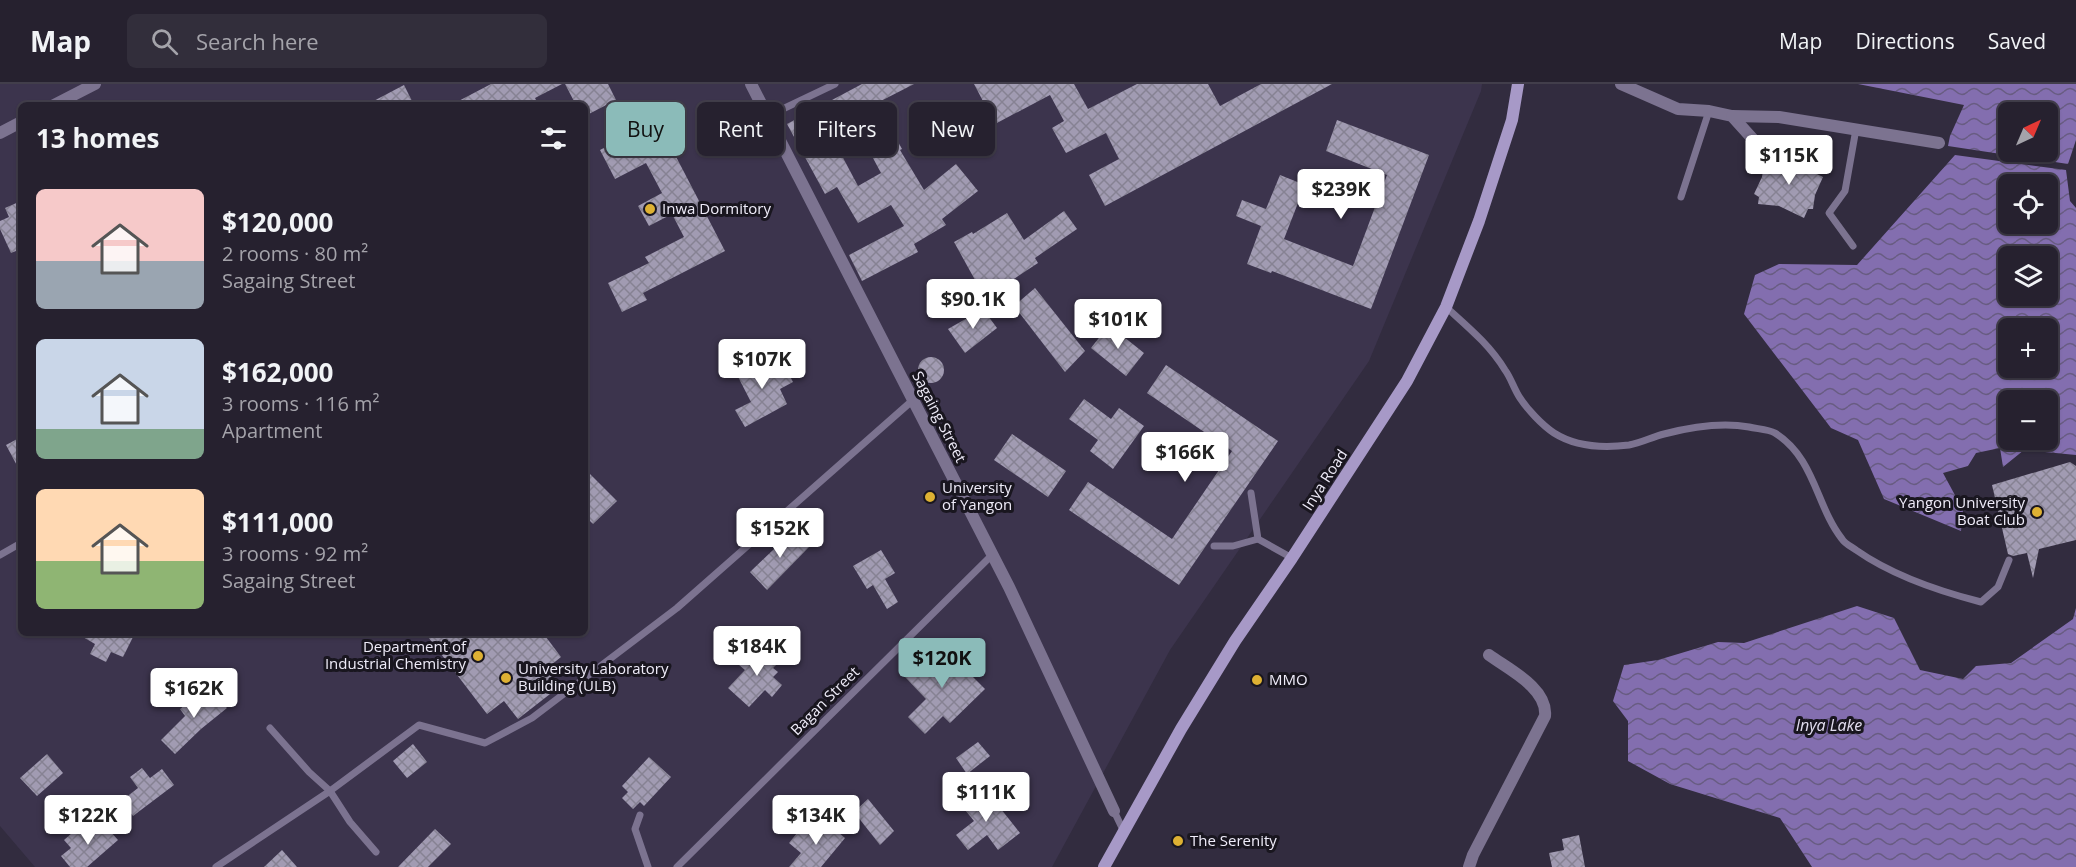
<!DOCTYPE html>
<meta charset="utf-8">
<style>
:root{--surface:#26212f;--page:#322e3b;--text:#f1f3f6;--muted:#a4a3aa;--line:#423e4b;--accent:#8bbbb9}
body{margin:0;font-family:"Open Sans",sans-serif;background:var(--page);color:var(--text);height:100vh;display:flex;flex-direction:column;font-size:22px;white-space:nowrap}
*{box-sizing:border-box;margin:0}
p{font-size:20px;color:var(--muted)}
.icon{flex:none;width:33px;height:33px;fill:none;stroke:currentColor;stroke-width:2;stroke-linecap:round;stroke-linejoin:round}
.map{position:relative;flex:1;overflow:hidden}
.details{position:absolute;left:18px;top:18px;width:570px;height:534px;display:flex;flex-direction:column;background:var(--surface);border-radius:9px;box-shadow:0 2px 4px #0004,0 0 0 2px var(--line)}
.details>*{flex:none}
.banner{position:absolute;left:606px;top:18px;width:570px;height:54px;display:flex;gap:12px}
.needle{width:39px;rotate:44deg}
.controls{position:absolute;left:1998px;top:18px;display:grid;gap:12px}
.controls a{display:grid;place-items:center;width:60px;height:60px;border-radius:9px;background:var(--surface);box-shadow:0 2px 4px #0004,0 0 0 2px var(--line);font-size:30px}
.price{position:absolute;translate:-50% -51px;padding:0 14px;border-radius:6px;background:#fff;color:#222;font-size:20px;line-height:39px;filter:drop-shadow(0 2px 3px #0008)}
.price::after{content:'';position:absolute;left:50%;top:36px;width:18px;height:14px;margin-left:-9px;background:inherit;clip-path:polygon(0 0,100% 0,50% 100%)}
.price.active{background:var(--accent);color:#111}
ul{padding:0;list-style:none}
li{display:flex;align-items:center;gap:18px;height:150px;padding:0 18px}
li span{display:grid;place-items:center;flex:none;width:168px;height:120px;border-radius:9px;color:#555}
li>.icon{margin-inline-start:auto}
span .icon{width:72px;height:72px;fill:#fffc;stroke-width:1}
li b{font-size:26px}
h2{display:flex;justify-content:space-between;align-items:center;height:72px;padding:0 18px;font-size:26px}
.tag{padding:0 21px;border-radius:9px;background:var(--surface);box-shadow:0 2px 4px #0004,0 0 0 2px var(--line);font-size:21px;line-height:54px}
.tag.active{background:var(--accent);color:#111}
header{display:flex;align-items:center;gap:36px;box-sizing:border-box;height:84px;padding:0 30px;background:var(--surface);border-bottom:2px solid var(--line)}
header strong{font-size:28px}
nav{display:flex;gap:33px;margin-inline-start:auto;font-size:21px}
.search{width:420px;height:54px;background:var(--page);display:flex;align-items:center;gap:15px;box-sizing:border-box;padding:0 21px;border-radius:9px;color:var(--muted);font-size:22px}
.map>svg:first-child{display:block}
.built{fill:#3c344d;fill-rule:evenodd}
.water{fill:url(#water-waves);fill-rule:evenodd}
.building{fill:url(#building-cross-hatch);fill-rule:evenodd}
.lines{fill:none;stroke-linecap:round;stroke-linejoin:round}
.service{stroke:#7c7390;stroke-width:7}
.minor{stroke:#7c7390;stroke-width:12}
.secondary{stroke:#a799c7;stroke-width:12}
.poi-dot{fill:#deb133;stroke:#19161f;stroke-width:2}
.labels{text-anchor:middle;stroke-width:6;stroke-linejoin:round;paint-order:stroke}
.poi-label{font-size:15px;fill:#efecf9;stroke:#19161f;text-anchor:start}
.street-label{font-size:15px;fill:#efecf9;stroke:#19161f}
.water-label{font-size:16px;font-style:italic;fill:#e3def0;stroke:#19161f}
</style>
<header>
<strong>Map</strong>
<div class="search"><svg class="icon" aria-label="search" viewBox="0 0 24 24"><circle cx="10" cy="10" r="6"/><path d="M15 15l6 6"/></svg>Search here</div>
<nav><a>Map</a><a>Directions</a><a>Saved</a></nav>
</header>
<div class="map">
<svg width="2076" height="783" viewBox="0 0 2076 783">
<defs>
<pattern id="water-waves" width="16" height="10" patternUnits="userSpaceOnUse" patternTransform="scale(1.5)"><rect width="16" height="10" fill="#836eaf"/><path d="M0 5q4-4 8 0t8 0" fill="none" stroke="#685c82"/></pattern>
<pattern id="building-cross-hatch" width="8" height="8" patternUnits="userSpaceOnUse" patternTransform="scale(1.5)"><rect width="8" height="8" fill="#a19bb2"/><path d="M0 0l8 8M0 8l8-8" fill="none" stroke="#868293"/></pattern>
</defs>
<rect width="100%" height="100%" fill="#322c3f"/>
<path class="built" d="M0 0H1482L1481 7 1369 277 1170 566 1052 783H35L0 742ZM21 21H585V549H21Z"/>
<g class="water">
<path d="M1858 0H2076V56L2068 80 1948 62 1950 52 1964 21ZM2008 28H2048V68H2008Z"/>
<path d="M1955 71 2066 86 2070 117 2076 124V371L2024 366 2003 383 2000 364 1976 369 1968 382 1943 389 1963 426 1961 447 1884 415 1858 356 1831 344 1744 230 1755 191 1779 180 1857 181ZM2008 100H2048V140H2008ZM2008 172H2048V212H2008ZM2008 244H2048V284H2008ZM2008 316H2048V356H2008Z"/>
<path d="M1857 522 1894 534 1920 586 1963 595 1976 582 2011 579 2073 535 2076 524V783H1812L1780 734 1670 700 1628 677V637L1613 617 1624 581 1658 576 1718 558 1744 559Z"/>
</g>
<g class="building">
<path d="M491 0H562L535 14 539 21H451Z"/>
<path d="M565 0H608L616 16 585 32V21H576Z"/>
<path d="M862 0H914L877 19 902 65 900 66 924 106 956 80 978 107 942 135 946 141 914 160 918 168 862 197 849 171 904 142 891 121 858 139 837 103 825 110 787 40ZM859 26 876 56 866 61 881 89 858 102 841 70 833 74 818 48Z"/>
<path d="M974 0H1074L1088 25 1137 0H1208L1220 22 1261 0H1332L1105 122 1089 91 1119 75 1106 49 1066 69 1052 44 1064 37 1050 11 995 40Z"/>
<path d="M404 1 414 21H366Z"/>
<path d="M657 36 725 167 643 209 647 216 622 228 608 199 649 179 645 173 684 153 672 130 649 142 638 122 662 109 646 79 615 95 600 66Z"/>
<path d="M1337 36 1429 71 1371 225 1272 187 1271 189 1247 180 1261 142 1236 132 1242 116 1266 125 1280 91 1305 101 1284 155 1353 182 1387 91 1326 67Z"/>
<path d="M1776 71 1799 82 1817 83V90L1823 93 1815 111 1813 125H1808L1804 134 1779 122 1758 120 1759 113 1754 110 1762 93 1764 80H1768Z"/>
<path d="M21 117V165L11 169 0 145V137L9 133 5 124Z"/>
<path d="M1064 127 1077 145 1035 174 1038 179 985 214 954 158 972 148 973 150 1007 129 1024 156Z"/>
<path d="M1035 204 1085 267 1065 288 1014 222Z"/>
<path d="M983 225 997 244 965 269 948 245Z"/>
<path d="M1109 241 1144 269 1126 292 1091 264Z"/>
<path d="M764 272 772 287 784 281 793 298 780 305 787 320 745 343 735 326 751 318 735 287Z"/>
<circle cx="931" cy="286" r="13"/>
<path d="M1166 281 1278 357 1179 501 1069 426 1088 398 1172 455 1232 367 1147 309Z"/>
<path d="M1084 315 1111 335 1119 324 1144 342 1113 385 1090 367 1098 356 1069 335Z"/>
<path d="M1012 350 1066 387 1048 413 994 376Z"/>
<path d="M21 353V389L6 361Z"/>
<path d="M2070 378 2076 382V456L2039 465 2033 494 2027 469 2013 472 2008 470 1992 401Z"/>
<path d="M585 385 617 417 593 440 585 432Z"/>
<path d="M795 445 811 461 767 506 750 488Z"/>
<path d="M881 466 895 489 885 495 898 518 887 525 873 501 867 505 853 482Z"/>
<path d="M76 549H135L123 573 111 568 106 578 90 570 95 560Z"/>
<path d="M425 549H543L561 573 546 585 559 603 518 635 504 617 487 630Z"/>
<path d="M939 559 985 605 950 639 943 632 925 650 908 633 926 615 905 593Z"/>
<path d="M755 564 762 570 768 564 781 576 773 584 778 588 773 593 782 601 772 613 765 606 749 623 728 604 745 586 739 581Z"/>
<path d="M209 602 227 624 201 645 175 670 161 656 185 632 180 625Z"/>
<path d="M978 658 990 672 967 690 956 674Z"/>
<path d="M413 660 427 678 407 694 393 677Z"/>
<path d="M47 670 63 689 37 712 20 694Z"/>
<path d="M649 673 671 693 644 722 640 718 633 725 622 714 628 708 622 702Z"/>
<path d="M142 684 150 694 162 685 174 701 133 732 121 717 138 704 130 693Z"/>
<path d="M970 706 980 719 990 711 1020 749 998 766 987 751 968 766 956 751 974 737 957 716Z"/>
<path d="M868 715 894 747 880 761 854 728Z"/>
<path d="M825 737 845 754 821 783H789L801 769 789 759 802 743 812 752Z"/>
<path d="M102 738 118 756 87 783H70L61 772 71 764 64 756 81 741 89 749Z"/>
<path d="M435 745 451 760 428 783H398Z"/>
<path d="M1579 751 1585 783H1552L1549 769 1564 766 1562 755Z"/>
<path d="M282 766 297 783H264Z"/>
</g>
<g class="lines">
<g class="service">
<path d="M768 32 835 0"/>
<path d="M1681 113 1709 27"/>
<path d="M1853 162 1829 129 1845 107 1856 45"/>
<path d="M1446 223C1468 243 1490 261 1505 286 1511 294 1514 305 1520 314 1528 326 1542 341 1554 349 1576 363 1605 364 1629 361 1641 359 1652 353 1664 350 1691 343 1721 338 1749 343 1757 345 1768 345 1775 349 1815 374 1816 422 1842 455 1845 460 1852 463 1856 466 1893 492 1938 507 1981 518L1998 503 2009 476"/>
<path d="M1251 409 1258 455 1292 474"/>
<path d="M1214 462H1233L1258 455"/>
<path d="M0 471 21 459"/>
<path d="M270 644 309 688 330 707 350 738 376 768"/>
<path d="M1114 727 1124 748"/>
<path d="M640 731 635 745 648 783"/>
<path d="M216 783 330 707 419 641 485 659 532 634 677 524 913 316"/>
<path d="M677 783 993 470"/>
</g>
<g class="minor">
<path d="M751 0 1009 503 1114 727"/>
<path d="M1621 0 1678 25 1709 27 1732 32 1760 63 1768 69"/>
<path d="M54 21 95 0"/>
<path d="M1732 32 1779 33 1939 59"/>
<path d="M0 49 21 38"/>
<path d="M1469 783 1473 771 1545 632C1548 604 1508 585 1489 571"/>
</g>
<path class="secondary" d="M1104 783 1181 645 1235 557 1292 474 1407 297 1446 223 1479 137 1512 36 1518 0"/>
</g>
<g class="poi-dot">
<circle cx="650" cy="125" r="6"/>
<circle cx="930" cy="413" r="6"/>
<circle cx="2037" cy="428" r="6"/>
<circle cx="478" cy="572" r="6"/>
<circle cx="506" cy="594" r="6"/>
<circle cx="1257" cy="596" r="6"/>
<circle cx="1178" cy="757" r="6"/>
</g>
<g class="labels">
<g class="poi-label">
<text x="662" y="130">Inwa Dormitory</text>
<text x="942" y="409">University<tspan x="942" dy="17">of Yangon</tspan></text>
<text x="2025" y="424" text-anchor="end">Yangon University<tspan x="2025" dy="17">Boat Club</tspan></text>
<text x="466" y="568" text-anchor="end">Department of<tspan x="466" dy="17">Industrial Chemistry</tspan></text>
<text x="518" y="590">University Laboratory<tspan x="518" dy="17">Building (ULB)</tspan></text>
<text x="1269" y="601">MMO</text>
<text x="1190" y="762">The Serenity</text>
</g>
<g class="street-label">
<text transform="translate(939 333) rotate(63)" y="5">Sagaing Street</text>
<text transform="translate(1325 396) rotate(-57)" y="5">Inya Road</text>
<text transform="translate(825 617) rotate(-45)" y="5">Bagan Street</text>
</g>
<g class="water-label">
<text x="1829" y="647">Inya Lake</text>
</g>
</g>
</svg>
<div class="controls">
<a><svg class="needle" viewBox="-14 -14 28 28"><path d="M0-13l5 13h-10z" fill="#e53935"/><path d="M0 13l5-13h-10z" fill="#a4a3aa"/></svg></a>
<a><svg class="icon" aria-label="locate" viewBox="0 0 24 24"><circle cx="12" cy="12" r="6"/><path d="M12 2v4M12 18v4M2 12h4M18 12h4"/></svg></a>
<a><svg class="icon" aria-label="layers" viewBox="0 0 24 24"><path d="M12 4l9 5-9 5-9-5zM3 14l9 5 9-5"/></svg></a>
<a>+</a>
<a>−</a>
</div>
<b class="price" style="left:1789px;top:102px">$115K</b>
<b class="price" style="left:1341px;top:136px">$239K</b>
<b class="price" style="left:973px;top:246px">$90.1K</b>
<b class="price" style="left:1118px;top:266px">$101K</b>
<b class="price" style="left:762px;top:306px">$107K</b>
<b class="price" style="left:1185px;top:399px">$166K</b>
<b class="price" style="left:780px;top:475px">$152K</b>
<b class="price" style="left:757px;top:593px">$184K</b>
<b class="price active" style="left:942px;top:605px">$120K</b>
<b class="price" style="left:194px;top:635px">$162K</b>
<b class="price" style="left:986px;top:739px">$111K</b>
<b class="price" style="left:88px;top:762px">$122K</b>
<b class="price" style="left:816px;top:762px">$134K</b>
<div class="banner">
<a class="tag active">Buy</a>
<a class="tag">Rent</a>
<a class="tag">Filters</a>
<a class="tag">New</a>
</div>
<section class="details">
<h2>13 homes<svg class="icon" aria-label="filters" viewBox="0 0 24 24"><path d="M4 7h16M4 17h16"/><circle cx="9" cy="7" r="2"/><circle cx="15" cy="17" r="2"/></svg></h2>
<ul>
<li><span style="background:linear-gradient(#f6c9c9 60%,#9aa5b1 0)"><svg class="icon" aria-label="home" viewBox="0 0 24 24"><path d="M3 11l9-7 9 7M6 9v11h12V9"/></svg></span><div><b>$120,000</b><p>2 rooms · 80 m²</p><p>Sagaing Street</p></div></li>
<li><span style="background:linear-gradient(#c9d6e8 75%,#7fa58c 0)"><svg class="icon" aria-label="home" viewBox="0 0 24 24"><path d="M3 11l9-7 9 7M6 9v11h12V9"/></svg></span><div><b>$162,000</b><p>3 rooms · 116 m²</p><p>Apartment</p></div></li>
<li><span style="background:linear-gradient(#ffd9b3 60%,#8fb573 0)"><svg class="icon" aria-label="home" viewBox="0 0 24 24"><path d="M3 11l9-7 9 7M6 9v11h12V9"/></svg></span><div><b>$111,000</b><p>3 rooms · 92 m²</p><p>Sagaing Street</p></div></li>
</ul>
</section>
</div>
